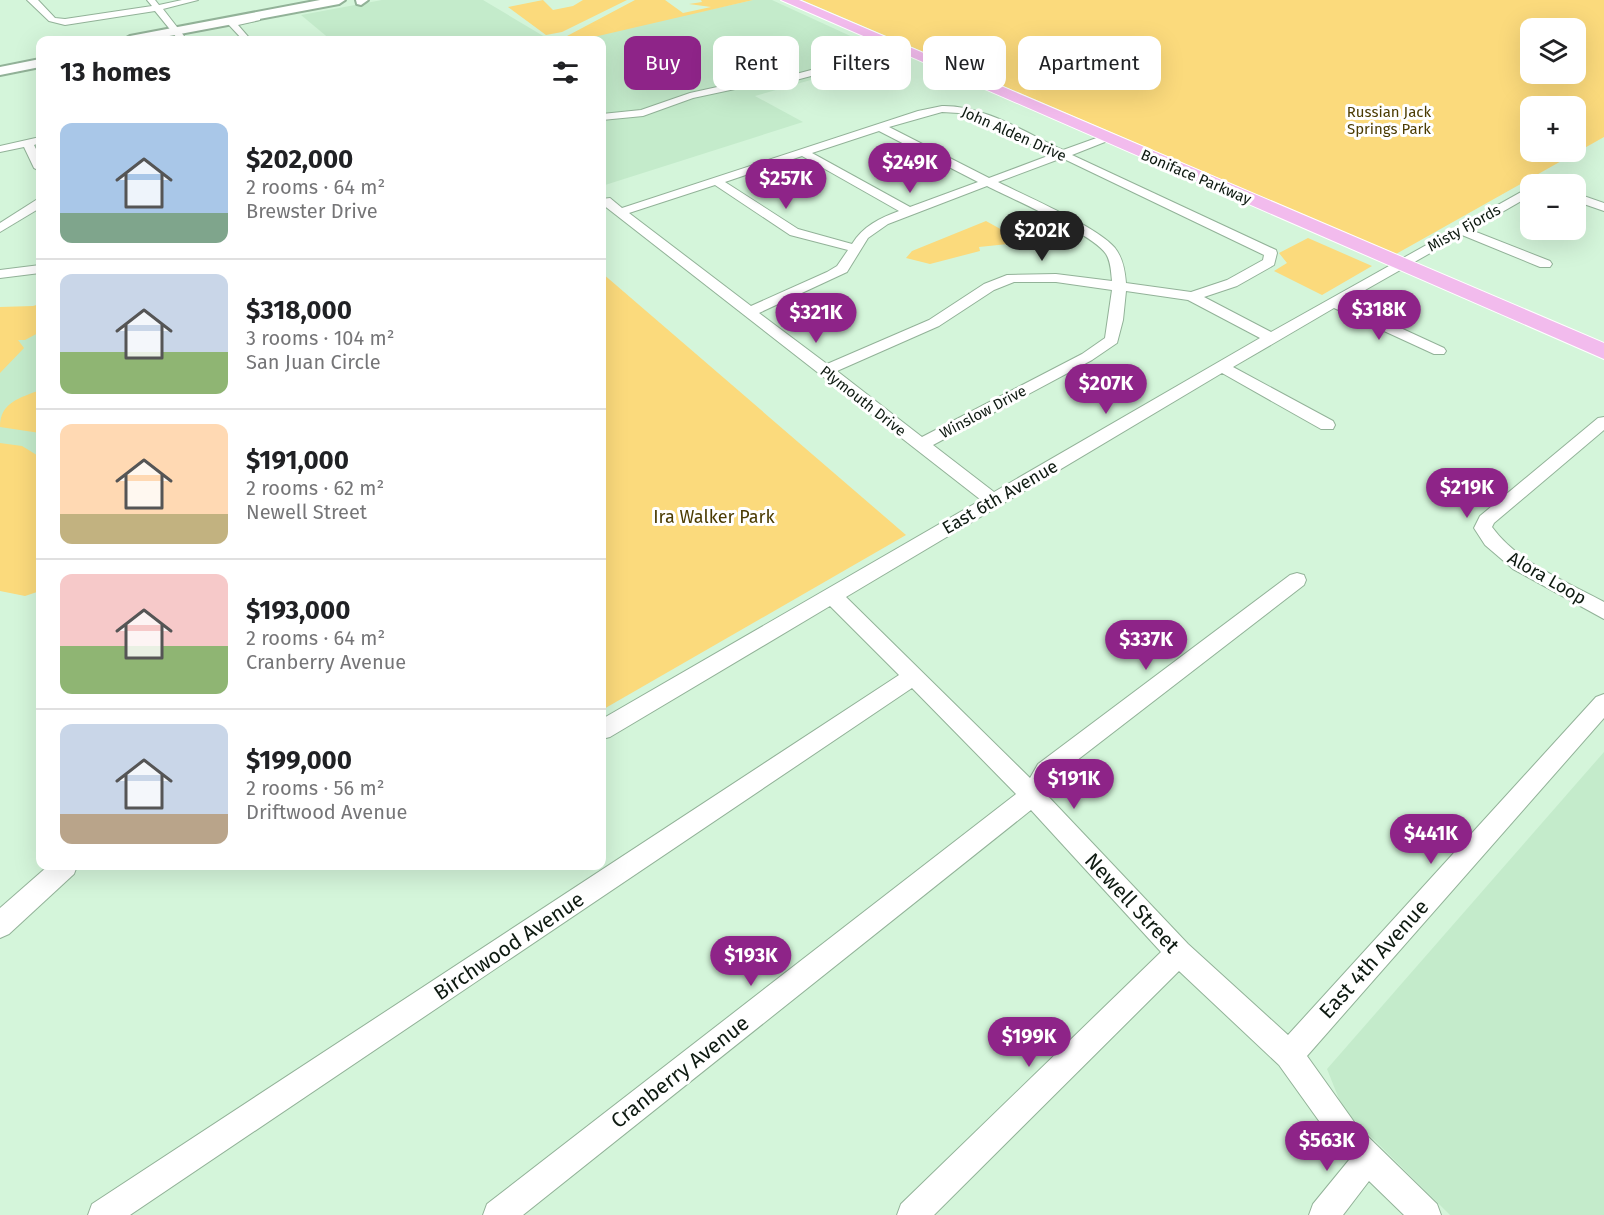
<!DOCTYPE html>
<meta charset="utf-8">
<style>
:root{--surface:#fff;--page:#f2f2f2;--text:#202124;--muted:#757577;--line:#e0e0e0;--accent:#8e2488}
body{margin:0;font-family:"Fira Sans",sans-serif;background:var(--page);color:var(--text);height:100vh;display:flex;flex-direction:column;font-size:22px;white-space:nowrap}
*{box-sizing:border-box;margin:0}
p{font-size:20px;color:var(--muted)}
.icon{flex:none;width:33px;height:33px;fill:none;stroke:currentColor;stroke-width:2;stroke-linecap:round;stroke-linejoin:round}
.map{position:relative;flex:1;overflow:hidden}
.details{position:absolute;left:36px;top:36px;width:570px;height:834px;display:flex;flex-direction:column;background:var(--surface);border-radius:12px;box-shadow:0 6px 24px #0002}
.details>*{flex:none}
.top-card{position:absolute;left:624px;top:36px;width:570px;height:54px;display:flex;gap:12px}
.fabs{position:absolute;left:1520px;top:18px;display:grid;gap:12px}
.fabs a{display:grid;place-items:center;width:66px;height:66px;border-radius:12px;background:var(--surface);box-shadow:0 6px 24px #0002;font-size:30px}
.price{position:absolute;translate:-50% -51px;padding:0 14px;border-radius:21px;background:var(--accent);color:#fff;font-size:20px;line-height:39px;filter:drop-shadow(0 2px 3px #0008)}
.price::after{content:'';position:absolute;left:50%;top:36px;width:18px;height:14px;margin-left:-9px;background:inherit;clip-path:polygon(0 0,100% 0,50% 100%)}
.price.active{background:#222;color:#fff}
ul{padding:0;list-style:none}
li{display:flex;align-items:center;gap:18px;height:150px;padding:0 24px}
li+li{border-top:2px solid var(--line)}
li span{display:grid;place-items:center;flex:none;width:168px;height:120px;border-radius:12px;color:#555}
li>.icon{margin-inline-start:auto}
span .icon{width:72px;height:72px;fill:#fffc;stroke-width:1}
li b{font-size:26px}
h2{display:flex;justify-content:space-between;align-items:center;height:72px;padding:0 24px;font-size:26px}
.tag{padding:0 21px;border-radius:12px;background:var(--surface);box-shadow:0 6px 24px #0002;font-size:21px;line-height:54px}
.tag.active{background:var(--accent);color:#fff}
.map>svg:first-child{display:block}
.built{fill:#c4ebcb}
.green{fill:#fbda7c;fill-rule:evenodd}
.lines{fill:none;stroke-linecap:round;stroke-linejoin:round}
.minor-casing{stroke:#92b298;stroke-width:2}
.secondary-casing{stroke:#92b298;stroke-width:4}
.primary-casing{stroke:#fff;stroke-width:2}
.minor{fill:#fff;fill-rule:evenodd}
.secondary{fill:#fff;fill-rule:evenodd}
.primary{fill:#f2bbed;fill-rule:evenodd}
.labels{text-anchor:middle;stroke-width:6;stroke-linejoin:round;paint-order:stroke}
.far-park-label{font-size:15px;fill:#4c3c03;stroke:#fff}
.far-street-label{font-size:15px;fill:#0e1a11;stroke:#fff}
.street-label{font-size:18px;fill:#0e1a11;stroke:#fff}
.park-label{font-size:18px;fill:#4c3c03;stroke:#fff}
.near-street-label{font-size:21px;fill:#0e1a11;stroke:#fff}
</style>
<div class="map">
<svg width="1604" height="1215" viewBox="0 0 1604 1215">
<rect width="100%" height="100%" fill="#d4f5da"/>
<g class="built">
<path d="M382 0H483L550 40H331L301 15Z"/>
<path d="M753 0H772L894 56 755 96 803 122 602 186V40H573Z"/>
<path d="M40 312V563L0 578V319Z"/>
<path d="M1604 752V1215H1450L1343 1109 1327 1069Z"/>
</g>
<g class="green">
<path d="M543 0 553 10 573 6 583 0H627L562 32 546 35 508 7Z"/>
<path d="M635 0H665L683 13 711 7 689 4 702 2 701 0H753L581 40H564L567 36Z"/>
<path d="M802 0H1604V137L1396 254ZM1530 28H1575V74H1530ZM1530 106H1575V152H1530Z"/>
<path d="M986 221 1035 248 1008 244 979 247 980 251 930 264 906 258 912 251Z"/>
<path d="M1308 238 1372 266 1322 295 1274 271 1287 263 1279 253Z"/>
<path d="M602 273 906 535 602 710Z"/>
<path d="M40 304V332L25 340H18L24 348 0 373V307L33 306Z"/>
<path d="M40 390V433L0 427C0 402 20 398 40 390Z"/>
<path d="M0 443 22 446 40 457V591L25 596 0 591Z"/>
</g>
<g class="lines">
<g class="minor-casing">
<g id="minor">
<path d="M27 0H38L55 18 65 19 152 6 147 0H155L159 5 182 0H198L163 9 184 36 180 39 177 38 155 11 65 25 49 21Z"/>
<path d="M257 15 260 16V20L238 25 251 40H243L228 24Z"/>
<path d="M902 46 907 49 905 51 796 80 749 86 693 98 643 116 602 120V114L641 110 690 93 749 80 796 74Z"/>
<path d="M942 106C984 105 1026 133 1063 150L1102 136H1110V140L1072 155 1276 250 1277 253 1274 265 1237 286 1204 297 1271 332 1530 187V196L1471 230 1550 261 1552 264 1550 267H1540L1462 235 1344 302 1444 348 1446 351 1444 354H1434L1334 308 1233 367 1333 421 1335 425 1333 429H1321L1222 373 846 597 1030 778 1038 764 1290 575 1297 573 1304 575 1306 580 1304 585 1054 778 1045 793 1188 944 1288 1035 1596 697 1604 694V718L1307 1056 1357 1126 1437 1204 1441 1215H1404L1369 1181 1343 1215H1309L1313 1204 1349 1160 1337 1146 1279 1065 1179 971 934 1215H897L901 1204 1161 952 1031 810 523 1215H483L487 1204 1016 794 912 688 130 1215H88L92 1204 899 675 830 606 610 737 602 739V719L981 500 602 204V199L610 198 622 208 918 111ZM942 112 959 113 973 117 1053 154 989 178 889 127ZM879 131 978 182 910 207 812 153ZM802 156 899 211C880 218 863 226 852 244L798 229 725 182ZM1062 158 1264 255 1263 260 1227 280 1191 292 1126 283C1125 271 1123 258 1115 248 1096 226 1027 197 998 182ZM715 185 790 235 848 250 837 266 827 272 751 306 629 213ZM987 186C1012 199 1093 234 1106 254 1111 262 1111 272 1112 281L1056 274 1007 275 984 284 929 320 827 364 759 313 847 272 868 238 888 224ZM1014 282H1056L1112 290 1105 338 1082 354 922 437 837 371 939 326 994 290ZM1126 291 1188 300 1260 338 994 492 933 445 1092 360 1117 343 1123 320Z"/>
<path d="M40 137V143L34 145 40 157V171L34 168 24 147 0 152V146Z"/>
<path d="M1575 193 1604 203V211L1575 201Z"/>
<path d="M36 200H40V208L0 232V223Z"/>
<path d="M40 265V273L0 278V270Z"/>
<path d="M1604 417V430L1494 523 1492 527C1518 563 1566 581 1604 602V619L1513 569 1485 545 1474 528 1480 516 1598 418Z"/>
<path d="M48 866H77L74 874 9 934 0 938V908Z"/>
</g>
</g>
<g class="secondary-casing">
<g id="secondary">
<path d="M320 0H345L339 4 148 40H123L130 36Z"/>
<path d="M356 0H368L361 5 357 4Z"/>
<path d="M40 59V67L0 75V67Z"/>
</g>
</g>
<g class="primary-casing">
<path id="primary" d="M781 0H799L1604 343V359Z"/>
</g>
<use href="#minor" class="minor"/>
<use href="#secondary" class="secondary"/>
<use href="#primary" class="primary"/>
</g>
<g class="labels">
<g class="far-park-label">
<text x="1389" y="117">Russian Jack<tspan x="1389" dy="17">Springs Park</tspan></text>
</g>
<g class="far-street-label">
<text transform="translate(1014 134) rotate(24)" y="5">John Alden Drive</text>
<text transform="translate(1196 177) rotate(23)" y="5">Boniface Parkway</text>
<text transform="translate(1464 228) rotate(-29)" y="5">Misty Fjords</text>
<text transform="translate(863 401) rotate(38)" y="5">Plymouth Drive</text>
<text transform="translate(983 412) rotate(-28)" y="5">Winslow Drive</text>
</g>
<g class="street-label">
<text transform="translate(1000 497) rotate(-30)" y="6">East 6th Avenue</text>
<text transform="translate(1547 578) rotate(30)" y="6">Alora Loop</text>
</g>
<g class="park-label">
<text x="714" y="523">Ira Walker Park</text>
</g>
<g class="near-street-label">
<text transform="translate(1132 903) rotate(47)" y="7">Newell Street</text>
<text transform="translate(509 946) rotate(-34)" y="7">Birchwood Avenue</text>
<text transform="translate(1374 959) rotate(-48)" y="7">East 4th Avenue</text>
<text transform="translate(680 1072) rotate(-38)" y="7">Cranberry Avenue</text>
</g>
</g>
</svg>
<div class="fabs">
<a><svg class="icon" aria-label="layers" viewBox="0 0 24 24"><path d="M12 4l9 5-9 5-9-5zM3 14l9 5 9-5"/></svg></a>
<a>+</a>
<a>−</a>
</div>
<b class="price" style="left:910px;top:194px">$249K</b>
<b class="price" style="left:786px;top:210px">$257K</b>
<b class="price active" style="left:1042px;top:262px">$202K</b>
<b class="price" style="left:1379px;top:341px">$318K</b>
<b class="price" style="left:816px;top:344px">$321K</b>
<b class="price" style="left:1106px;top:415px">$207K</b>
<b class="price" style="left:1467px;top:519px">$219K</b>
<b class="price" style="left:1146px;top:671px">$337K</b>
<b class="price" style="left:1074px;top:810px">$191K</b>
<b class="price" style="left:1431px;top:865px">$441K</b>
<b class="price" style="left:751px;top:987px">$193K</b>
<b class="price" style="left:1029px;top:1068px">$199K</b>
<b class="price" style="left:1327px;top:1172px">$563K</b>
<div class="top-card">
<a class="tag active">Buy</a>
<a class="tag">Rent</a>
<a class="tag">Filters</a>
<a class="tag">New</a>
<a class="tag">Apartment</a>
</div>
<section class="details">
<h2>13 homes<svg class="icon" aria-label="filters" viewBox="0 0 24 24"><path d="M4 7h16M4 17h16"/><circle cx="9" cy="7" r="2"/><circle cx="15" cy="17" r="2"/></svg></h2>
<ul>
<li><span style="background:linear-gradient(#a9c7e8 75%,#7fa58c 0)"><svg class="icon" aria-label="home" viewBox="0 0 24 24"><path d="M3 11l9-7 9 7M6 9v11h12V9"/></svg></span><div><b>$202,000</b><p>2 rooms · 64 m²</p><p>Brewster Drive</p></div></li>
<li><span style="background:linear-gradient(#c9d6e8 65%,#8fb573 0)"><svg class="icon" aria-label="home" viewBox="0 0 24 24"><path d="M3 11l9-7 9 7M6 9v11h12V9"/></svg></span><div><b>$318,000</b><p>3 rooms · 104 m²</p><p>San Juan Circle</p></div></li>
<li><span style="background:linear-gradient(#ffd9b3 75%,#c2b280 0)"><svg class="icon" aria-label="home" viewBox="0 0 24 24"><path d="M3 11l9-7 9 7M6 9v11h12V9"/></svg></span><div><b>$191,000</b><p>2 rooms · 62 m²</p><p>Newell Street</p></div></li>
<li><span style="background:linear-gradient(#f6c9c9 60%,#8fb573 0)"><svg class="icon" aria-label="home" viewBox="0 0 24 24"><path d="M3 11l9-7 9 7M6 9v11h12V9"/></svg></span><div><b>$193,000</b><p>2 rooms · 64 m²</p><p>Cranberry Avenue</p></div></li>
<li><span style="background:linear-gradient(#c9d6e8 75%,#b9a48a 0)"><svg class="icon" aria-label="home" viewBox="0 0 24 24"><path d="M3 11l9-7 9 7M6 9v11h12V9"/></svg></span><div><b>$199,000</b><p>2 rooms · 56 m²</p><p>Driftwood Avenue</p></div></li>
</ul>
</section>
</div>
